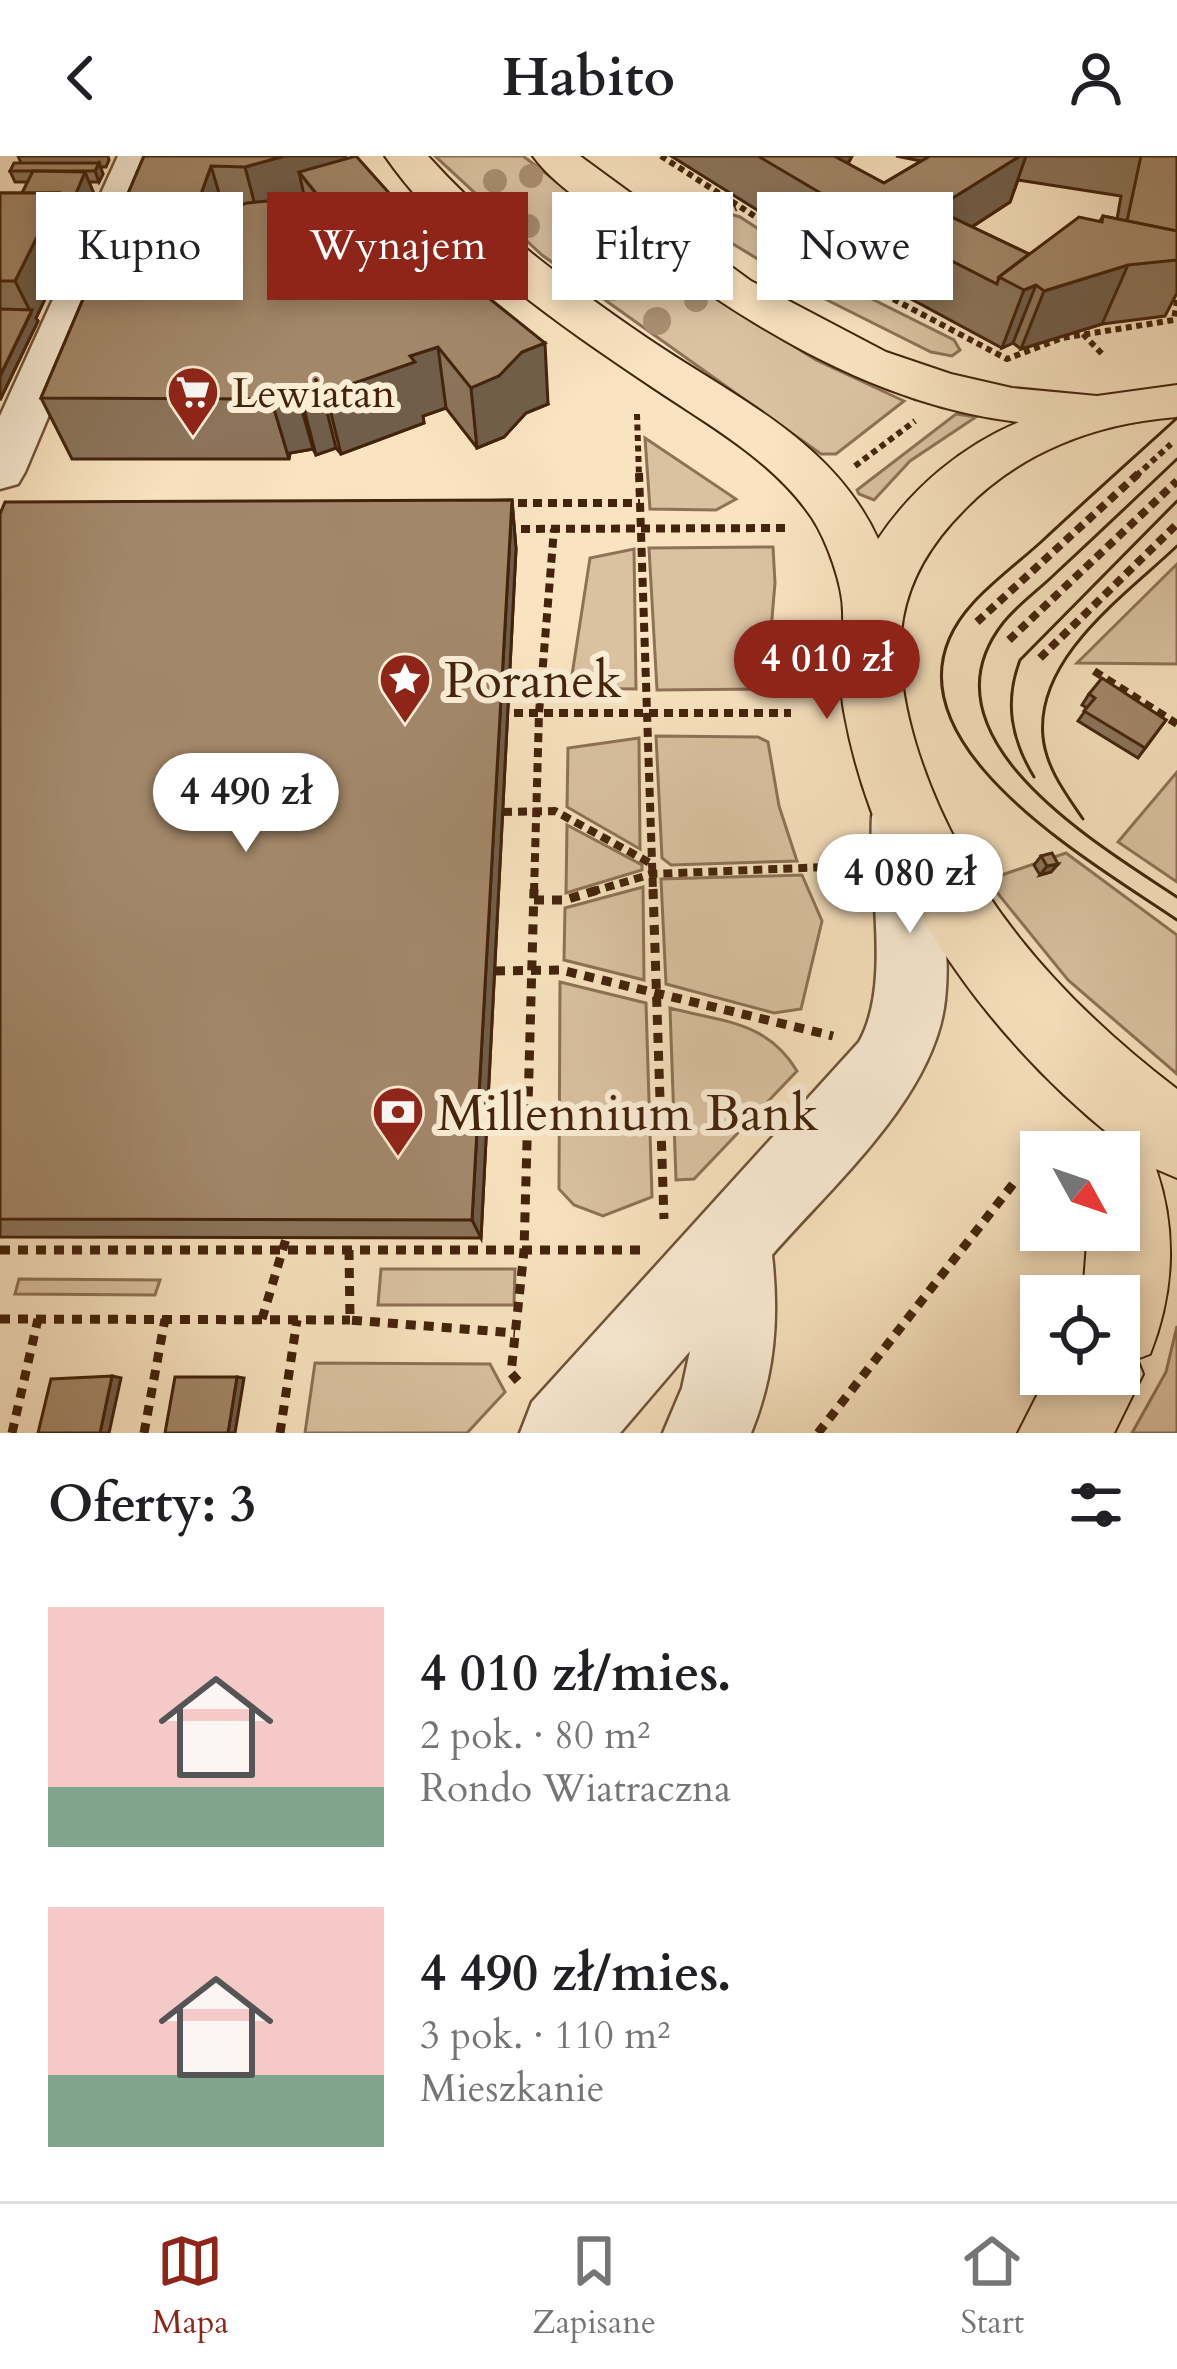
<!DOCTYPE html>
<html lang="pl">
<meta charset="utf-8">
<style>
:root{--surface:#fff;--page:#f2f2f2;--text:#202124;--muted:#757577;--line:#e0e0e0;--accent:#8f2418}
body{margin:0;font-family:Cardo,serif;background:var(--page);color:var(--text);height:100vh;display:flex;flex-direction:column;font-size:45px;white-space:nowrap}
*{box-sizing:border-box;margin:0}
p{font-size:39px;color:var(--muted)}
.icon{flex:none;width:66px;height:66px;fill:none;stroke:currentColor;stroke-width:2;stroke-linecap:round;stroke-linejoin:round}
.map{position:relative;height:1277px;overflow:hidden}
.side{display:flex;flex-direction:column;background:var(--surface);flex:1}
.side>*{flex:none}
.banner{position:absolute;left:36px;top:36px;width:1107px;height:108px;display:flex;gap:24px}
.needle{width:78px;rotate:130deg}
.fabs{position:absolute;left:1020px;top:975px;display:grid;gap:24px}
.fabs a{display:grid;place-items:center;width:120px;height:120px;border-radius:0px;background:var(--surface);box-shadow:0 6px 18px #0003;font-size:60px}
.price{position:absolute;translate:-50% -102px;padding:0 27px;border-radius:42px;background:#fff;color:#222;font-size:39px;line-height:78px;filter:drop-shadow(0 3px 6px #0008)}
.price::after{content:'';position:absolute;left:50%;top:72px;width:36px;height:27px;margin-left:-18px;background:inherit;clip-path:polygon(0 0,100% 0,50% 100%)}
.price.selected{background:var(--accent);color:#fff}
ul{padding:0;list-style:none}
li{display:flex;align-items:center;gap:36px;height:300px;padding:0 48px}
li span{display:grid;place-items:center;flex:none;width:336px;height:240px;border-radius:0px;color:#555}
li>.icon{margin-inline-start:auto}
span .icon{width:144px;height:144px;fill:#fffc;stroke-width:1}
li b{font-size:51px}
h2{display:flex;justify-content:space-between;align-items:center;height:144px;padding:0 48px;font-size:51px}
.pill{padding:0 42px;border-radius:0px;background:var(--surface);box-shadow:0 6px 18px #0003;font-size:42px;line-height:108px}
.pill.selected{background:var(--accent);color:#fff}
header{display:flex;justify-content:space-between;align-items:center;height:156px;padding:0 48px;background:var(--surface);font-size:54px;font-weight:800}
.tab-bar{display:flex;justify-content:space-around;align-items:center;height:168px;border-top:3px solid var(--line);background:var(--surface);font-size:33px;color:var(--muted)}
.tab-bar a{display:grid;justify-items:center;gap:6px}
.tab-bar .selected{color:var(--accent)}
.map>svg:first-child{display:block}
.green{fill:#dac2a1;stroke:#8e7256;stroke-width:3}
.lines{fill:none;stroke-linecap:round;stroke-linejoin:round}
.minor-casing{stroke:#705338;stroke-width:5}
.major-casing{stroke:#43230b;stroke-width:4}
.path-far2{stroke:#43230b;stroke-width:6;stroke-dasharray:6 4.5;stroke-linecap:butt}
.path-far1{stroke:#43230b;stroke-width:8;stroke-dasharray:9 6;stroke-linecap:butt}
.path{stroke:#43230b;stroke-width:9;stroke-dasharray:10 8;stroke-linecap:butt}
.minor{fill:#fbedd6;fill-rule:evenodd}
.major{fill:#f9e3c0;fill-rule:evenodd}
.tram{stroke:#43230b;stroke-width:3}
.tree{fill:#aa8f71}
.wall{fill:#8b745a;stroke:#43230b;stroke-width:3;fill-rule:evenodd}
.shaded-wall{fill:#715e4a;stroke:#43230b;stroke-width:3}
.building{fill:#a28769;stroke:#43230b;stroke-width:3}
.labels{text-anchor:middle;stroke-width:12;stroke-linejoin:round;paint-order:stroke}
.far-poi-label{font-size:42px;fill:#43230b;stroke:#fbedd6;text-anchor:start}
.poi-label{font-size:51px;fill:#43230b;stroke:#fbedd6;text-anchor:start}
</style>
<header><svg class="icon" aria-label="back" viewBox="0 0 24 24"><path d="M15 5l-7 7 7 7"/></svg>Habito<svg class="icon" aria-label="person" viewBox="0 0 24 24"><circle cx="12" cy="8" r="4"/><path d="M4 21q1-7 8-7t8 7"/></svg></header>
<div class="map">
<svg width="1177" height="1277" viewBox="0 0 1177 1277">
<rect width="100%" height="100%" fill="#f9e3c0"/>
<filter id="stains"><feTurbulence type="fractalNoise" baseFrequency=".00167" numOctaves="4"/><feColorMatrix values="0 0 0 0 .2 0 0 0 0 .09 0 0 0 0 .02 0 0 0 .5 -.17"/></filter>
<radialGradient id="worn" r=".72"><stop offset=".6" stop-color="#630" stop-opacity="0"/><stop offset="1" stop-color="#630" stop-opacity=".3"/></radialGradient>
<g class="green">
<path d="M435 0H523L683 121 816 204 904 245 836 298H821L542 99Z"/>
<path d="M730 58 740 61 825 116 806 129 799 128 710 74 712 66Z"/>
<path d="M834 124 954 184 960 194 952 200 931 196 817 139Z"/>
<path d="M956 258 976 261 910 305 874 344 859 338 857 334Z"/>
<path d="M645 282 736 343 716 354 650 353Z"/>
<path d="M773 391 775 427 766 533 657 534 649 392Z"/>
<path d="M634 393 636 533 570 532 590 402Z"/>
<path d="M1177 408V508L1077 507Z"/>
<path d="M656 580 758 581 768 586 779 650 797 705 671 709 662 702Z"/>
<path d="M639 582 640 693 567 651 568 592Z"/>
<path d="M1177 616V726L1118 686Z"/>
<path d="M567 669 642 709V714L566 737Z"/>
<path d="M1066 697 1177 779V918L1068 824 987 724Z"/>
<path d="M802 719 822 765 801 853 774 857 666 828 661 723Z"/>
<path d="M643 731 644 824 564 804 565 752Z"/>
<path d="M560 826 646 847 652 1041 603 1060 574 1049 559 1033Z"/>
<path d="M670 852C723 866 767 865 797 915L694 1023 676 1024Z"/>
<path d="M381 1113H515L514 1149H378Z"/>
<path d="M19 1123 160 1124 155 1139 15 1138Z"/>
<path d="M1177 1170V1277H1132L1166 1216Z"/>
<path d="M315 1207 490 1208 505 1236 467 1277H305Z"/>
</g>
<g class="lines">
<g class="minor-casing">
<g id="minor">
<path d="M118 0H158L25 316 18 328 0 333V260Z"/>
<path d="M904 633 927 641 936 660C935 721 952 784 945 844 935 940 833 1029 772 1099 779 1162 775 1218 751 1277H663L682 1232 690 1195 620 1277H520L532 1246 859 886C892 828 868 729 872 660L881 641Z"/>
</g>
</g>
<g class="major-casing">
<path id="major" d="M385 0H428C492 71 568 128 647 182 732 240 833 284 878 383 913 331 962 290 1019 266 869 249 734 161 617 71 590 51 553 28 533 0H580L751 125 886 196 951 218 1012 232 1097 240 1177 229V261C1097 267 1021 295 964 354 893 425 888 495 916 589 960 732 1059 843 1177 933V1022L1156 1013C1177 1074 1174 1138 1150 1198L1137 1203 1143 1218 1114 1277H1018L1048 1218H1119V1140H1083L1088 1074H1119V996H1089L1115 983C983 877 874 724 844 555 838 521 844 490 843 456 843 429 827 385 812 362 773 304 708 269 652 231 557 167 451 95 385 0Z"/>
</g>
<g class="path-far2">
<path d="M661 0 840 115 1007 203 1062 182 1174 164 1177 144"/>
<path d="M706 66 736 52"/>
<path d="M811 133 840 115"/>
<path d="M1083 178 1104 200"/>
<path d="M637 258 639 320"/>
<path d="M855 310 915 265"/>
<path d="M1136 320 1171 288"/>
</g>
<g class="path-far1">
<path d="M639 317 653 736"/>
<path d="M503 347H640"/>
<path d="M506 373 786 372"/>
<path d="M977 466 1139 317"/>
<path d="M1009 484 1177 325"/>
<path d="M1040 502 1177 368"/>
<path d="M1094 515 1177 568"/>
<path d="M499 557H791"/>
<path d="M503 656 555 655 650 707"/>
<path d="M534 736 539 557 554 373"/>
<path d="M591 736 652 718 827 711"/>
</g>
<g class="path">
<path d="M653 733 664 1063"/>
<path d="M534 744H565L601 733"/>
<path d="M495 815 561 814 833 880"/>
<path d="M0 1094H640"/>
<path d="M349 1094 350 1164 515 1177"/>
<path d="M0 1163 350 1164"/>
<path d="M262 1163 288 1076"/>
<path d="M518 1225 511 1217 524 1095 534 733"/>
<path d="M12 1277 38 1163"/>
<path d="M144 1277 165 1163"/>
<path d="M280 1277 297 1164"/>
<path d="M818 1277 1017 1023"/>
</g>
<use href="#minor" class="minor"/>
<use href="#major" class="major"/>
<g class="tram">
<path d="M1177 262C1132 303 1086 344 1041 386 1019 406 993 425 973 447 857 574 1091 705 1177 764"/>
<path d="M1177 303C1137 341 1097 379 1057 416 1040 433 1018 448 1003 467 914 581 1099 689 1177 741"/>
<path d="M1034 621C1011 583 1004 546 1020 504L1177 345"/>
<path d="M1083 663C1066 638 1046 612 1043 581 1035 501 1127 438 1177 390"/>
</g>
</g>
<g class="tree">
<circle cx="531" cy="20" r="12"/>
<circle cx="495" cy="25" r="12"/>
<circle cx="528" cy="70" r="12"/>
<circle cx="648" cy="112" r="12"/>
<circle cx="612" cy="133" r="12"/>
<circle cx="696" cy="144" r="12"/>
<circle cx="657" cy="165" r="14"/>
</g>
<g class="wall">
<path d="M18 0H108L109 4 106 11H100L103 18 99 26H89L94 38 78 77H76L36 162 38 165 0 244V37H22L28 26H15L10 15 21 7Z"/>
<path d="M144 0H345L425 91 548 248 526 257 504 281 477 292 446 252 423 260 424 267 341 298 336 292 316 299 313 293 290 297 289 303H72L41 242Z"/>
<path d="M671 0H852L848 8 884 27 921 5 896 0H1177V137L1165 160 1102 168 1021 193 1013 187 1002 192 824 96ZM1018 24 1121 40 1117 63 1103 60 1100 65 1029 98 972 71 1010 46Z"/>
<path d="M512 344 516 393 481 1082 0 1081V358Z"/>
<path d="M1089 538 1166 564 1138 602 1078 565 1087 552 1082 549Z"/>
<path d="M1041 700 1058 708 1051 716 1040 719 1034 709Z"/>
</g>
<g class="shaded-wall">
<path d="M284 0H345L354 45 323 46 299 16 308 58 261 72 245 11Z"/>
<path d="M808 0H852L844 14Z"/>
<path d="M1020 0H1026L1010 46 933 96 935 53Z"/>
<path d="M99 7 103 18 99 26 95 15Z"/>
<path d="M211 10 229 71 191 66Z"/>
<path d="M85 16 94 38 78 77 69 54Z"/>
<path d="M59 37 76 77 36 162 38 165 0 244V220L31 157 15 125Z"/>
<path d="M1128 109 1102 168 1021 193 1044 135Z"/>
<path d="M1036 129 1013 187 1002 192 1024 134Z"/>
<path d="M545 187 548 248 526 257 504 281 477 292 471 232 522 196Z"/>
<path d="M438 191 446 252 423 260 424 267 341 298 326 237 410 200Z"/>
<path d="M321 232 336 292 316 299 300 238Z"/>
<path d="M296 233 313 293 290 297 289 303 271 243 272 237Z"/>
<path d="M512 344 516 393 481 1082 472 1064Z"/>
<path d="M1058 708 1051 716 1040 719 1047 710Z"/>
<path d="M112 1220 121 1222 109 1277H100Z"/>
<path d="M237 1221 244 1222 235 1277H228Z"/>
</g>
<g class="building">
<path d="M144 0H284L245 11 211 10 191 66H215L226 54 247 47 268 45 294 55 323 46 299 16 356 0 398 47 425 91 545 187 522 196 499 220 471 232 438 191 410 200 415 206 326 237 321 232 300 238 296 233 272 237 271 243 41 242Z"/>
<path d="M758 0H834L884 27 930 0H1020L935 53 1029 98 999 121 997 128 834 45Z"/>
<path d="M1141 0H1177V75L1127 65Z"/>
<path d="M14 7H99L95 15H10Z"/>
<path d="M33 15 85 16 69 54H66L59 37H22Z"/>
<path d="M0 37H59L15 125H0Z"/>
<path d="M1103 60 1177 75V104L1128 109 1044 135 1036 129 1024 134 999 121 1079 61 1102 66Z"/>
<path d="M0 153 32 154 0 220Z"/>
<path d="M512 344 472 1064 0 1063V358L5 346Z"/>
<path d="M1102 522 1166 564 1145 592 1084 555 1095 542 1089 538Z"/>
<path d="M1052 697 1058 708 1047 710 1041 700Z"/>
<path d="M112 1220 100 1277H38L51 1223Z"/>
<path d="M175 1221H237L228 1277H165Z"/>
</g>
<defs>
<g id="supermarket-pin" transform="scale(2.7)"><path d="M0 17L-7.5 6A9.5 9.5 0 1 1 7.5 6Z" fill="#8f2418" stroke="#fbedd6"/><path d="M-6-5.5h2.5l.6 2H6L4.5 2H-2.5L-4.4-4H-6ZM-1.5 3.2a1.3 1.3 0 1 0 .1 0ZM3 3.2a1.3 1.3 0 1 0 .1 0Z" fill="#fff"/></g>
<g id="sight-pin" transform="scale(2.7)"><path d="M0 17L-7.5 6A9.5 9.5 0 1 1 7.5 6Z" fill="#8f2418" stroke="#fbedd6"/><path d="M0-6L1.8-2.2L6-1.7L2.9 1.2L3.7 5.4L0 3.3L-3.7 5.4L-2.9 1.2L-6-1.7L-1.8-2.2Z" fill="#fff"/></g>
<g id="bank-pin" transform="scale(2.7)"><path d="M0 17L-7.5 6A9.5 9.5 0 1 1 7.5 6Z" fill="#8f2418" stroke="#fbedd6"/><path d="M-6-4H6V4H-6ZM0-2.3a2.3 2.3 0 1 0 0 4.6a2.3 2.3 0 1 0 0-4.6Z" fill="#fff"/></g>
</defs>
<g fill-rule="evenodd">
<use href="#supermarket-pin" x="193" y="236"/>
<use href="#sight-pin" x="405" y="523"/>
<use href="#bank-pin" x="398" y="956"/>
</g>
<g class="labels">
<g class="far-poi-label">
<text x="232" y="251">Lewiatan</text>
</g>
<g class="poi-label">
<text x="444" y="541">Poranek</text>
<text x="437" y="974">Millennium Bank</text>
</g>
</g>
<rect width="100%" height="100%" filter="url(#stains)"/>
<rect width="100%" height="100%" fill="url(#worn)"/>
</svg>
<div class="fabs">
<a><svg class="needle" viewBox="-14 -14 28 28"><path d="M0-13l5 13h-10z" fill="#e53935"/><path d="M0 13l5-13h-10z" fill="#757577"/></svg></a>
<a><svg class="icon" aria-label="locate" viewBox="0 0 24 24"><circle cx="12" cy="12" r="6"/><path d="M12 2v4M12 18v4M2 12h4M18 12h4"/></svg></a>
</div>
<b class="price selected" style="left:827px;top:566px">4 010 zł</b>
<b class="price" style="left:246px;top:699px">4 490 zł</b>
<b class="price" style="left:910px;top:780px">4 080 zł</b>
<div class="banner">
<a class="pill">Kupno</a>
<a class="pill selected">Wynajem</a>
<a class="pill">Filtry</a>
<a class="pill">Nowe</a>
</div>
</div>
<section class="side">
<h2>Oferty: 3<svg class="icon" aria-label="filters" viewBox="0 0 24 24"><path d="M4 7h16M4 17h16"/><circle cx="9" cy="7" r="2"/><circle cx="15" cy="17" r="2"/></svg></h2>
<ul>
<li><span style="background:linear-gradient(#f6c9c9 75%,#7fa58c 0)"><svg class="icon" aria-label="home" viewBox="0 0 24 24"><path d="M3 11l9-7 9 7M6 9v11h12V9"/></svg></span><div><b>4 010 zł/mies.</b><p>2 pok. · 80 m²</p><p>Rondo Wiatraczna</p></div></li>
<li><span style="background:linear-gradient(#f6c9c9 70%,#7fa58c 0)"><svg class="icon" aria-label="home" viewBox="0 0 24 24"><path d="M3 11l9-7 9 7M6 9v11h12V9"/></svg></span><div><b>4 490 zł/mies.</b><p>3 pok. · 110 m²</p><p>Mieszkanie</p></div></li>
</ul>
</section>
<nav class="tab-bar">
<a class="selected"><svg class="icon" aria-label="map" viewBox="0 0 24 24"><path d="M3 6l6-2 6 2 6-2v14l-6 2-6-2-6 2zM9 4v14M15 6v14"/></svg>Mapa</a>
<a><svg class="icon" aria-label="saved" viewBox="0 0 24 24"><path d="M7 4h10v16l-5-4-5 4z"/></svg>Zapisane</a>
<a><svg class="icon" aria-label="home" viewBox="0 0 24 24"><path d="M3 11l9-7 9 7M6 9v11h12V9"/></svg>Start</a>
</nav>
